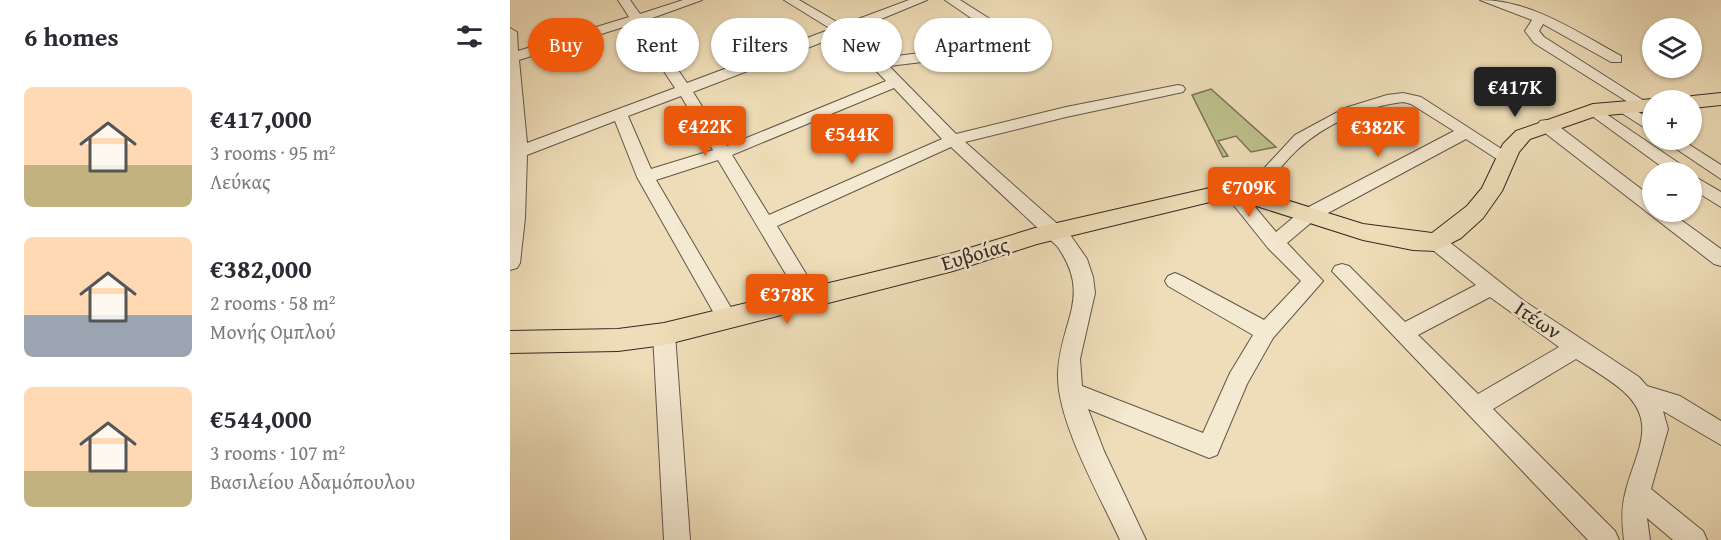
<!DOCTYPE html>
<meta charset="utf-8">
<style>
:root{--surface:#fff;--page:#f2f2f3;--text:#2b2b33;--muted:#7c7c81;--accent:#ea580c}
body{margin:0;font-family:"Gentium Book Plus",serif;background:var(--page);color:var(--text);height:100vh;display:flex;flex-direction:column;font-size:22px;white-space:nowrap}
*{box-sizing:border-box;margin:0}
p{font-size:20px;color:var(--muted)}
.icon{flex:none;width:33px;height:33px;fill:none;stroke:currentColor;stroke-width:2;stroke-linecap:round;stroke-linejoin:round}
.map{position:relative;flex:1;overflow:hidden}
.details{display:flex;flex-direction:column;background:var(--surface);width:510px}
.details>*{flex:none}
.guide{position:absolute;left:18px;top:18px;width:570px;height:54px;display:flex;gap:12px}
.buttons{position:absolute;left:1132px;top:18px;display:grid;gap:12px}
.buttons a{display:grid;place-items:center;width:60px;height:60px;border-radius:50%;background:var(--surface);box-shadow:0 2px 4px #0004;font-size:30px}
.price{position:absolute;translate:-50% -51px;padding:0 14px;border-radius:6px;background:var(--accent);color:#fff;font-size:20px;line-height:39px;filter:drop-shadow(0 2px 3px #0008)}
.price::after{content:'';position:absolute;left:50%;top:36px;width:18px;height:14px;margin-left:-9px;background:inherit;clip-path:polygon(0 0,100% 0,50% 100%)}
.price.current{background:#222;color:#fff}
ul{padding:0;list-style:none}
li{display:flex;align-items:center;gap:18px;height:150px;padding:0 24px}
li span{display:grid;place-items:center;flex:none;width:168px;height:120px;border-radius:9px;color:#555}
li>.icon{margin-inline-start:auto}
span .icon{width:72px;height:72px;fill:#fffc;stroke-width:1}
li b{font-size:26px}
h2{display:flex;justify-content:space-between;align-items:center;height:72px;padding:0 24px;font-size:26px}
.chip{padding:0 21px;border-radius:27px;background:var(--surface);box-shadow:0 2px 4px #0004;font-size:21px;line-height:54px}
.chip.current{background:var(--accent);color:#fff}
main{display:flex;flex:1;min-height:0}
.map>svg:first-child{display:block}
.green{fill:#bdc08b;stroke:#797457;stroke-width:1.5}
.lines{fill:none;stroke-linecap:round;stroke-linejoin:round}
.minor-casing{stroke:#635648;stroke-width:2}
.major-casing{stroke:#352923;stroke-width:2}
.minor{fill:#f4e9d1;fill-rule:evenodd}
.major{fill:#eeddb8;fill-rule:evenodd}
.labels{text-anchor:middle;stroke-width:5;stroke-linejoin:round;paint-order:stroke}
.street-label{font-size:21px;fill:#352923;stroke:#f4e9d1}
</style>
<main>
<section class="details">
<h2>6 homes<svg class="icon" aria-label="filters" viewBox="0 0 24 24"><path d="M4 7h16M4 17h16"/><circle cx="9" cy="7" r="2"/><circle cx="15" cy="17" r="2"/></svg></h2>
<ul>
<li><span style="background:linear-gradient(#ffd9b3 65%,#c2b280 0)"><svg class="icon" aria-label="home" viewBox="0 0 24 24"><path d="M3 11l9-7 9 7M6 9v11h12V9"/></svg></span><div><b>€417,000</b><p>3 rooms · 95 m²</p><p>Λεύκας</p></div></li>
<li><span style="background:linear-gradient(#ffd9b3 65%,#9aa5b1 0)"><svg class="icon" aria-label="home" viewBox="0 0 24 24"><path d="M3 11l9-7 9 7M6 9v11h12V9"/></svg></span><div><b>€382,000</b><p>2 rooms · 58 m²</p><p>Μονής Ομπλού</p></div></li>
<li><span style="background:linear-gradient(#ffd9b3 70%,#c2b280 0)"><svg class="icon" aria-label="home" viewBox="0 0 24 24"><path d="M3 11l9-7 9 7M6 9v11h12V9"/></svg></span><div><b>€544,000</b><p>3 rooms · 107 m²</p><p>Βασιλείου Αδαμόπουλου</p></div></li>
</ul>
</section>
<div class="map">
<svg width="1211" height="540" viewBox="0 0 1211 540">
<rect width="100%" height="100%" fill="#eeddb8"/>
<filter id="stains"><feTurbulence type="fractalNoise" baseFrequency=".00333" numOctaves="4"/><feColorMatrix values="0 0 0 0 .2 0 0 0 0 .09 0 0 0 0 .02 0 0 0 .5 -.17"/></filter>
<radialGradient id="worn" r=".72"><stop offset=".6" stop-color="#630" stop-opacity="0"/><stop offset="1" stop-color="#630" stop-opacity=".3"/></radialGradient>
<path class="green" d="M701 89 766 147 741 152 726 136 708 141 718 156 713 157 682 95Z"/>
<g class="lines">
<g class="minor-casing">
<g id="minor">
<path d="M108 0H120L130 14 173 0H192L134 21 177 83 321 29 274 0H289L332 25 399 0H417L342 31 371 58 496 42 435 0H450L505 35 511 44 509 47 487 53 379 66 446 134 556 107 668 85 673 86 675 89 673 92 556 117 455 142 561 236 577 259 583 277 585 293 570 359 572 386 693 433 720 373 743 335 658 286 655 281 658 276 665 273 672 276 754 320 791 281 758 248 718 198 715 194 718 190 724 188 732 192 785 135 835 108 877 95 893 93 911 97 1004 157 996 162 990 161 956 139 803 221 777 243 813 281 763 338 737 384 707 455 699 458 578 409 594 451 636 540H610C590 496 546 420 548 373 550 321 583 296 547 246L441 147 267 226 310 297 307 303 300 305 293 303 208 160 146 180 227 318 224 324 217 326 210 324 127 177 105 121 17 155 15 218 10 263 7 268 0 270V28L7 32 8 51 119 17ZM123 24 165 88 17 143 9 60ZM331 35 376 81 217 146 183 92ZM384 88 432 139 259 215 222 155ZM171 96 203 150 141 169 118 116ZM893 102 901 104 944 131 791 211 766 232 740 201 744 200C758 184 771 165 787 150 815 124 856 106 893 102Z"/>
<path d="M970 0C1021 0 1067 32 1111 56V62H1101L1033 24 1029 31 1034 37 1142 106 1134 111 1129 109 1024 43 1015 31 1022 20Z"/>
<path d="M1112 102 1143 121V133L1107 110 1104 107 1107 104Z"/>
<path d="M1083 105 1176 168 1178 172H1159L1078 113 1075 110Z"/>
<path d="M1036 120 1042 121 1143 198V212H1160L1211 249V266L1204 264 1030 129 1028 125 1030 121Z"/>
<path d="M1153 140H1172L1211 165V179Z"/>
<path d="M1182 175 1211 192V207L1182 189Z"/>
<path d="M926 235 933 237 1014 301 1129 377 1137 386 1170 396 1211 421V445L1153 411 1158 429 1141 489 1193 531 1197 540H1163L1137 518 1140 540H1114C1112 524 1111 509 1115 494 1124 454 1150 424 1113 391 1099 379 1082 369 1066 359L983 409 1105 531 1109 540H1078L822 271 825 266 832 264 839 266 895 322 966 285 919 247 917 242 919 237ZM980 297 1049 347 968 394 908 335Z"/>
<path d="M154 325 161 328 165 334 180 540H154L143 334 147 328Z"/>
</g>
</g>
<g class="major-casing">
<g id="major">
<path d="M1211 93V105L1182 108V100H1174L1182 96Z"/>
<path d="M1143 99 1148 100H1143V111L1086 116 1020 139 1009 152 992 191 973 218 951 238 926 251 903 250 853 240 737 203 704 201 527 244 443 271 154 345 108 351 0 353V331L108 329 154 323 443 253 525 228 704 187 738 188 853 224 922 233 957 206 972 188 993 144 1006 131 1083 104Z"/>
</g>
</g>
<use href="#minor" class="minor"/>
<use href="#major" class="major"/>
</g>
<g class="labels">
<g class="street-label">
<text transform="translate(465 254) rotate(-17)" y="7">Ευβοίας</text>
<text transform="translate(1028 320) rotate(34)" y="7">Ιτέων</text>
</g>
</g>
<rect width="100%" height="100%" filter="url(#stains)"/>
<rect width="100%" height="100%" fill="url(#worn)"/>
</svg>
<div class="buttons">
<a><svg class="icon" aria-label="layers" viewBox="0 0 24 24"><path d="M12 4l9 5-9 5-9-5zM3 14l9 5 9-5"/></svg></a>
<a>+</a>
<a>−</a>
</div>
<b class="price current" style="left:1005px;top:118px">€417K</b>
<b class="price" style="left:195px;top:157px">€422K</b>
<b class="price" style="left:868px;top:158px">€382K</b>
<b class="price" style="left:342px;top:165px">€544K</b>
<b class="price" style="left:739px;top:218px">€709K</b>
<b class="price" style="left:277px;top:325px">€378K</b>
<div class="guide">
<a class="chip current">Buy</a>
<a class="chip">Rent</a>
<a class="chip">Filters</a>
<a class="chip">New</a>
<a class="chip">Apartment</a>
</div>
</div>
</main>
